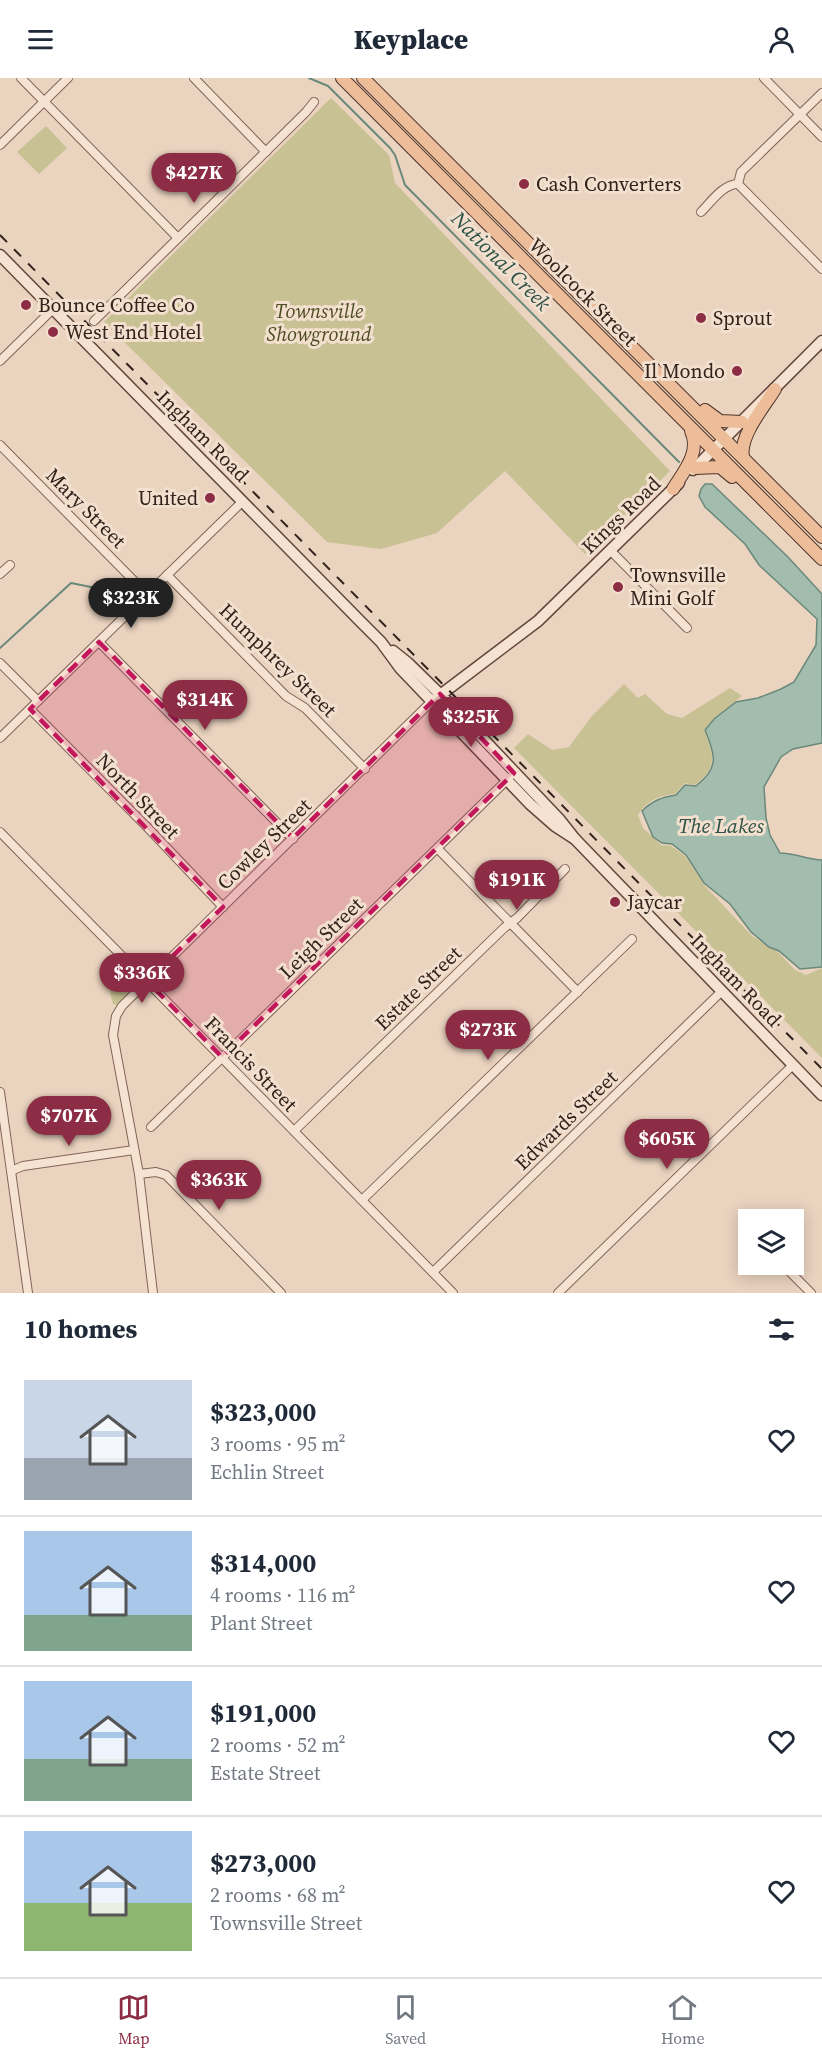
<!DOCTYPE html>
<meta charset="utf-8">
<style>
:root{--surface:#fff;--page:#f2f2f3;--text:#1f2937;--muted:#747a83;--line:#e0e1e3;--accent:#8d2d45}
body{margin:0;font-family:"Source Serif 4",serif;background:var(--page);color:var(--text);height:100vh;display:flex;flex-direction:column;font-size:22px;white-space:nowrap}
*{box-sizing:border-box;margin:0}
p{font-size:20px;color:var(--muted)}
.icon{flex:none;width:33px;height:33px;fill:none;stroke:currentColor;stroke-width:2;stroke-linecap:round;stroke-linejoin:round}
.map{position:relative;height:1215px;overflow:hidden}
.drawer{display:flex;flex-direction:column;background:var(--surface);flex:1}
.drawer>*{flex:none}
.buttons{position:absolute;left:738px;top:1131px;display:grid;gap:12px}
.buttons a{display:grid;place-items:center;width:66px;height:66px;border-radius:0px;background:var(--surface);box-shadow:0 3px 15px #0003;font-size:30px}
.price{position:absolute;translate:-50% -51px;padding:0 14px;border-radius:21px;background:var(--accent);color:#fff;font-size:20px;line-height:39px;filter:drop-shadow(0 2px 3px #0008)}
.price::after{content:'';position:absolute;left:50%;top:36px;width:18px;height:14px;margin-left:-9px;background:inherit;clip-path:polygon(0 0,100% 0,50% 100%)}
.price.current{background:#222;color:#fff}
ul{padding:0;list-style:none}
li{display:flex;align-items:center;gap:18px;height:150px;padding:0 24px}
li+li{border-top:2px solid var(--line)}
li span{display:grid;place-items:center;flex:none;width:168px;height:120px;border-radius:0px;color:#555}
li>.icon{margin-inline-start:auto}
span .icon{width:72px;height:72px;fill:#fffc;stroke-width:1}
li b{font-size:26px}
h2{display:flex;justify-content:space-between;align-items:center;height:72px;padding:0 24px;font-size:26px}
header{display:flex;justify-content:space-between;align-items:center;height:78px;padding:0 24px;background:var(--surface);font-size:27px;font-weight:800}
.menu{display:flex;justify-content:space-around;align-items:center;height:84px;border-top:2px solid var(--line);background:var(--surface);font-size:16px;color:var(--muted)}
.menu a{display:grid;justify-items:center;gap:3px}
.menu .current{color:var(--accent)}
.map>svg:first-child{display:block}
.green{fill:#c7c194}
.water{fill:#a2bcae;stroke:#6a897a;stroke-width:1.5}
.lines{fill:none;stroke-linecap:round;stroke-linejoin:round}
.stream{stroke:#6a897a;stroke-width:2}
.minor-casing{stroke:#826459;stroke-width:10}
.secondary-casing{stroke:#63463c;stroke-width:13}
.primary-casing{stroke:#4f352d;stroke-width:14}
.minor{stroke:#f6e2d1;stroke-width:8}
.secondary{stroke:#f6e2d1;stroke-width:10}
.primary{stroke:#ecbd98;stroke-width:12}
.rail{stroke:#32221c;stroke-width:2;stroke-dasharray:10 10;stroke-linecap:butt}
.marked{fill:#c2185b;fill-opacity:0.2;stroke:#c2185b;stroke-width:4.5;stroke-dasharray:12 8;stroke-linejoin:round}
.poi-dot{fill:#8d2d45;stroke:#f2dfce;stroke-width:2}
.labels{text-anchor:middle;stroke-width:6;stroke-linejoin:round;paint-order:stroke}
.poi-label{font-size:20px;fill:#32221c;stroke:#f2dfce;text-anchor:start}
.street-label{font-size:20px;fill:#32221c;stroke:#f2dfce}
.park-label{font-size:20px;font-style:italic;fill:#4d4d24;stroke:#f2dfce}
.water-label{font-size:21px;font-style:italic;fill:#2c5146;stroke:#f2dfce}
</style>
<header><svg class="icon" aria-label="menu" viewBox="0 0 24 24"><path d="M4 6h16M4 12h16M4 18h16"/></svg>Keyplace<svg class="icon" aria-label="person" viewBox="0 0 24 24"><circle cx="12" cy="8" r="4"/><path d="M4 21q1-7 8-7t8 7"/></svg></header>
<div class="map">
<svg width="822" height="1215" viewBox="0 0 822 1215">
<rect width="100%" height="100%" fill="#ead3bf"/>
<g class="green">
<path d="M331 20 389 77 395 105 670 393 585 476 505 393 437 455 381 471 327 464 104 244Z"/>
<path d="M46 48 67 70 39 96 17 74Z"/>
<path d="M624 606 638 620 645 616 667 636 682 640 730 610 742 618 713 641 704 652C714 677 718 689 695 707L685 705 675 716C659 717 646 723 638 737L643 750 661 767 671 768 684 777 705 808 752 858 778 874 795 892 806 897 822 890V980L514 670 528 656 552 672 569 669 591 639Z"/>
<path d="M116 889H119L134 904 133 911 118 927 113 926 110 914Z"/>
</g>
<path class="water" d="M705 406H712L788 479 822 516V665L793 671 781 679 764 709 766 740 770 757 780 775C796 775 807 782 822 782V889L800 891 779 873 769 869 751 854 730 826 704 805 686 777 672 766 662 765 653 759 642 733C652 723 662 719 676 717L685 707 696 708C719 690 716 678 705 652L714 641 736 624 758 620 781 611 794 604 816 567 817 541 759 487 745 466 705 429 699 418 701 411Z"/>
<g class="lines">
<g class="stream">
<path d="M309 0 328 8 390 70 395 77 405 107 679 384"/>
<path d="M0 570 71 505 96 510 122 505"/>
</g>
<g class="minor-casing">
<g id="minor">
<path d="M21 0 178 160"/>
<path d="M194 0 266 74"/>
<path d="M764 0 822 59"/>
<path d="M0 67 68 0"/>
<path d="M738 106 741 94 822 15"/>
<path d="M738 106 822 191"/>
<path d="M701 134C711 124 723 106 738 106"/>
<path d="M94 243 306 34 314 24"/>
<path d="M0 283 53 231"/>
<path d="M0 367 148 517"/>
<path d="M610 472 687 550"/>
<path d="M0 496 10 487"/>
<path d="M167 497 286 618 305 630 365 691"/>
<path d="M99 564 293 761"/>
<path d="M0 585 38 623"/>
<path d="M30 631 148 750 223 829"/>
<path d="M0 660 243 423"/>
<path d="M0 754 453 1215"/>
<path d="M438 771 578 914"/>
<path d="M0 1014 28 1215"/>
<path d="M151 1049 509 700"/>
<path d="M294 1053 504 850 517 840 565 791"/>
<path d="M11 1093 23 1088 134 1072"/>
<path d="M139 1096 156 1094 166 1097 281 1215"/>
<path d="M362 1122 632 861"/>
<path d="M787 1191 811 1215"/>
<path d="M433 1194 722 913"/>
<path d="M153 1215 139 1096 113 957 116 938 122 928 433 622"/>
<path d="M558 1215 793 987"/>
</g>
</g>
<g class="secondary-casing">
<g id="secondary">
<path d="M0 177 359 542 381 564 400 590 530 726 555 748 575 761"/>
<path d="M693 392 822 263"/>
<path d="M393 573 408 585 449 625 560 742 575 761 822 1017"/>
<path d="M435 621 538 543 679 405"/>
</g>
</g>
<g class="primary-casing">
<g id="primary">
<path d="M342 0 822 481"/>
<path d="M363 0 822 459"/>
<path d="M705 332 720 343 742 344"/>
<path d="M743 379C739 358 764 329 775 311"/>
<path d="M695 390 720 389 732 399"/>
<path d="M673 411C684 393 701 374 691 353"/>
</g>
</g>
<use href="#minor" class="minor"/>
<use href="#secondary" class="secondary"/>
<use href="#primary" class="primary"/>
<path class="rail" d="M0 157 822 991"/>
</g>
<path class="marked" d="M99 564 293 760 440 616 514 695 222 979 147 903 223 829 30 631Z"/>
<g class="poi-dot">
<circle cx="524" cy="106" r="6"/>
<circle cx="26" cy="227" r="6"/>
<circle cx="701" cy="240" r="6"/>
<circle cx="53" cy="254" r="6"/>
<circle cx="737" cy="293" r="6"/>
<circle cx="210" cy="420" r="6"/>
<circle cx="618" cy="509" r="6"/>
<circle cx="615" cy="824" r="6"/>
</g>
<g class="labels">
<g class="poi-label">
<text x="536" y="113">Cash Converters</text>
<text x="38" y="234">Bounce Coffee Co</text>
<text x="713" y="247">Sprout</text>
<text x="65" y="261">West End Hotel</text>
<text x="725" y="300" text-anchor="end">Il Mondo</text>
<text x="198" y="427" text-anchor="end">United</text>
<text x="630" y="504">Townsville<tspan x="630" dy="23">Mini Golf</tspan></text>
<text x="627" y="831">Jaycar</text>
</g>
<g class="street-label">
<text transform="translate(583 214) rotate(45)" y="7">Woolcock Street</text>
<text transform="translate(203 358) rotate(45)" y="7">Ingham Road</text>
<text transform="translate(86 430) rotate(45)" y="7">Mary Street</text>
<text transform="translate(621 437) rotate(-44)" y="7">Kings Road</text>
<text transform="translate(278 582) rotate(44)" y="7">Humphrey Street</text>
<text transform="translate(138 718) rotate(46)" y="7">North Street</text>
<text transform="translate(264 766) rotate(-44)" y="7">Cowley Street</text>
<text transform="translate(321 860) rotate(-44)" y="7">Leigh Street</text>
<text transform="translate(736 902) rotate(46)" y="7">Ingham Road</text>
<text transform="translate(418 910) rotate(-44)" y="7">Estate Street</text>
<text transform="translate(251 986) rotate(46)" y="7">Francis Street</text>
<text transform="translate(566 1042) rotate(-44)" y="7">Edwards Street</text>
</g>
<g class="park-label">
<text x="319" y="240">Townsville<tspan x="319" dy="23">Showground</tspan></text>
</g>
<g class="water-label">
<text transform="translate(501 183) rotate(45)" y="7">National Creek</text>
<text x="721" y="755">The Lakes</text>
</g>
</g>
</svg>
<div class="buttons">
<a><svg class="icon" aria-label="layers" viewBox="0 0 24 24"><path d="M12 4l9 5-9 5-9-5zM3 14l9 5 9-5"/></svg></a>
</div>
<b class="price" style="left:194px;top:126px">$427K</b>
<b class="price current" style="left:131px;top:551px">$323K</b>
<b class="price" style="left:205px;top:653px">$314K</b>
<b class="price" style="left:471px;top:670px">$325K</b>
<b class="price" style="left:517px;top:833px">$191K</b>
<b class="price" style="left:142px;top:926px">$336K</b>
<b class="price" style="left:488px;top:983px">$273K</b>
<b class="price" style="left:69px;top:1069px">$707K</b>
<b class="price" style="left:667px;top:1092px">$605K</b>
<b class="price" style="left:219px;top:1133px">$363K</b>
</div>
<section class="drawer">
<h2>10 homes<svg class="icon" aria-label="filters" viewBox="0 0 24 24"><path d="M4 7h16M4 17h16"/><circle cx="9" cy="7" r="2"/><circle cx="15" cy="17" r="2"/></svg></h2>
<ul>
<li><span style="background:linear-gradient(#c9d6e8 65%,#9aa5b1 0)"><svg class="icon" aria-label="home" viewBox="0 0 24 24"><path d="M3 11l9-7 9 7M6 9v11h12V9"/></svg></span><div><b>$323,000</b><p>3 rooms · 95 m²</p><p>Echlin Street</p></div><svg class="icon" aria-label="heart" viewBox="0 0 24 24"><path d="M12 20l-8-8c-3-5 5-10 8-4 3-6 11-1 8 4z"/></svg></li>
<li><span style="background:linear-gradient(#a9c7e8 70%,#7fa58c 0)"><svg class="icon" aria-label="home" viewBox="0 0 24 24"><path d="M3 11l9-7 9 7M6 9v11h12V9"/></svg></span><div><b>$314,000</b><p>4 rooms · 116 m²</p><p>Plant Street</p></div><svg class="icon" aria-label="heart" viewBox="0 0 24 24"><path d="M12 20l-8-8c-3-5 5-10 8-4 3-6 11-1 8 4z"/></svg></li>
<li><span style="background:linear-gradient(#a9c7e8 65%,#7fa58c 0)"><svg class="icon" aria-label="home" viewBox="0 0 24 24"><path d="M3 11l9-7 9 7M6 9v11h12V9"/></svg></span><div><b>$191,000</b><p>2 rooms · 52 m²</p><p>Estate Street</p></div><svg class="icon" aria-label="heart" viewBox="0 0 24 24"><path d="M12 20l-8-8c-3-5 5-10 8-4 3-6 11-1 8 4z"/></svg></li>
<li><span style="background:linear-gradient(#a9c7e8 60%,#8fb573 0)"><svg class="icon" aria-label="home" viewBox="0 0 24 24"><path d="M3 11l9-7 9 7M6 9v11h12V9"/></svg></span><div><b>$273,000</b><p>2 rooms · 68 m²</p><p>Townsville Street</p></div><svg class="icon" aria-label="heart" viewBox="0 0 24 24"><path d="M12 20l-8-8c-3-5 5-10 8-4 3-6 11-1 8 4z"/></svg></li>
</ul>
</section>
<nav class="menu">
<a class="current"><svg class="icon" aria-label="map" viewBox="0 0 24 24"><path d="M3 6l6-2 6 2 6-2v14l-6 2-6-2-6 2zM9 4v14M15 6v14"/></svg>Map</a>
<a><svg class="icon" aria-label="saved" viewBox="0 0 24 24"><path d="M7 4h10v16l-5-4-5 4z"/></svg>Saved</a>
<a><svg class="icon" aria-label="home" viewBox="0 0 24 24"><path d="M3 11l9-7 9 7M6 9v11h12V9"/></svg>Home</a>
</nav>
